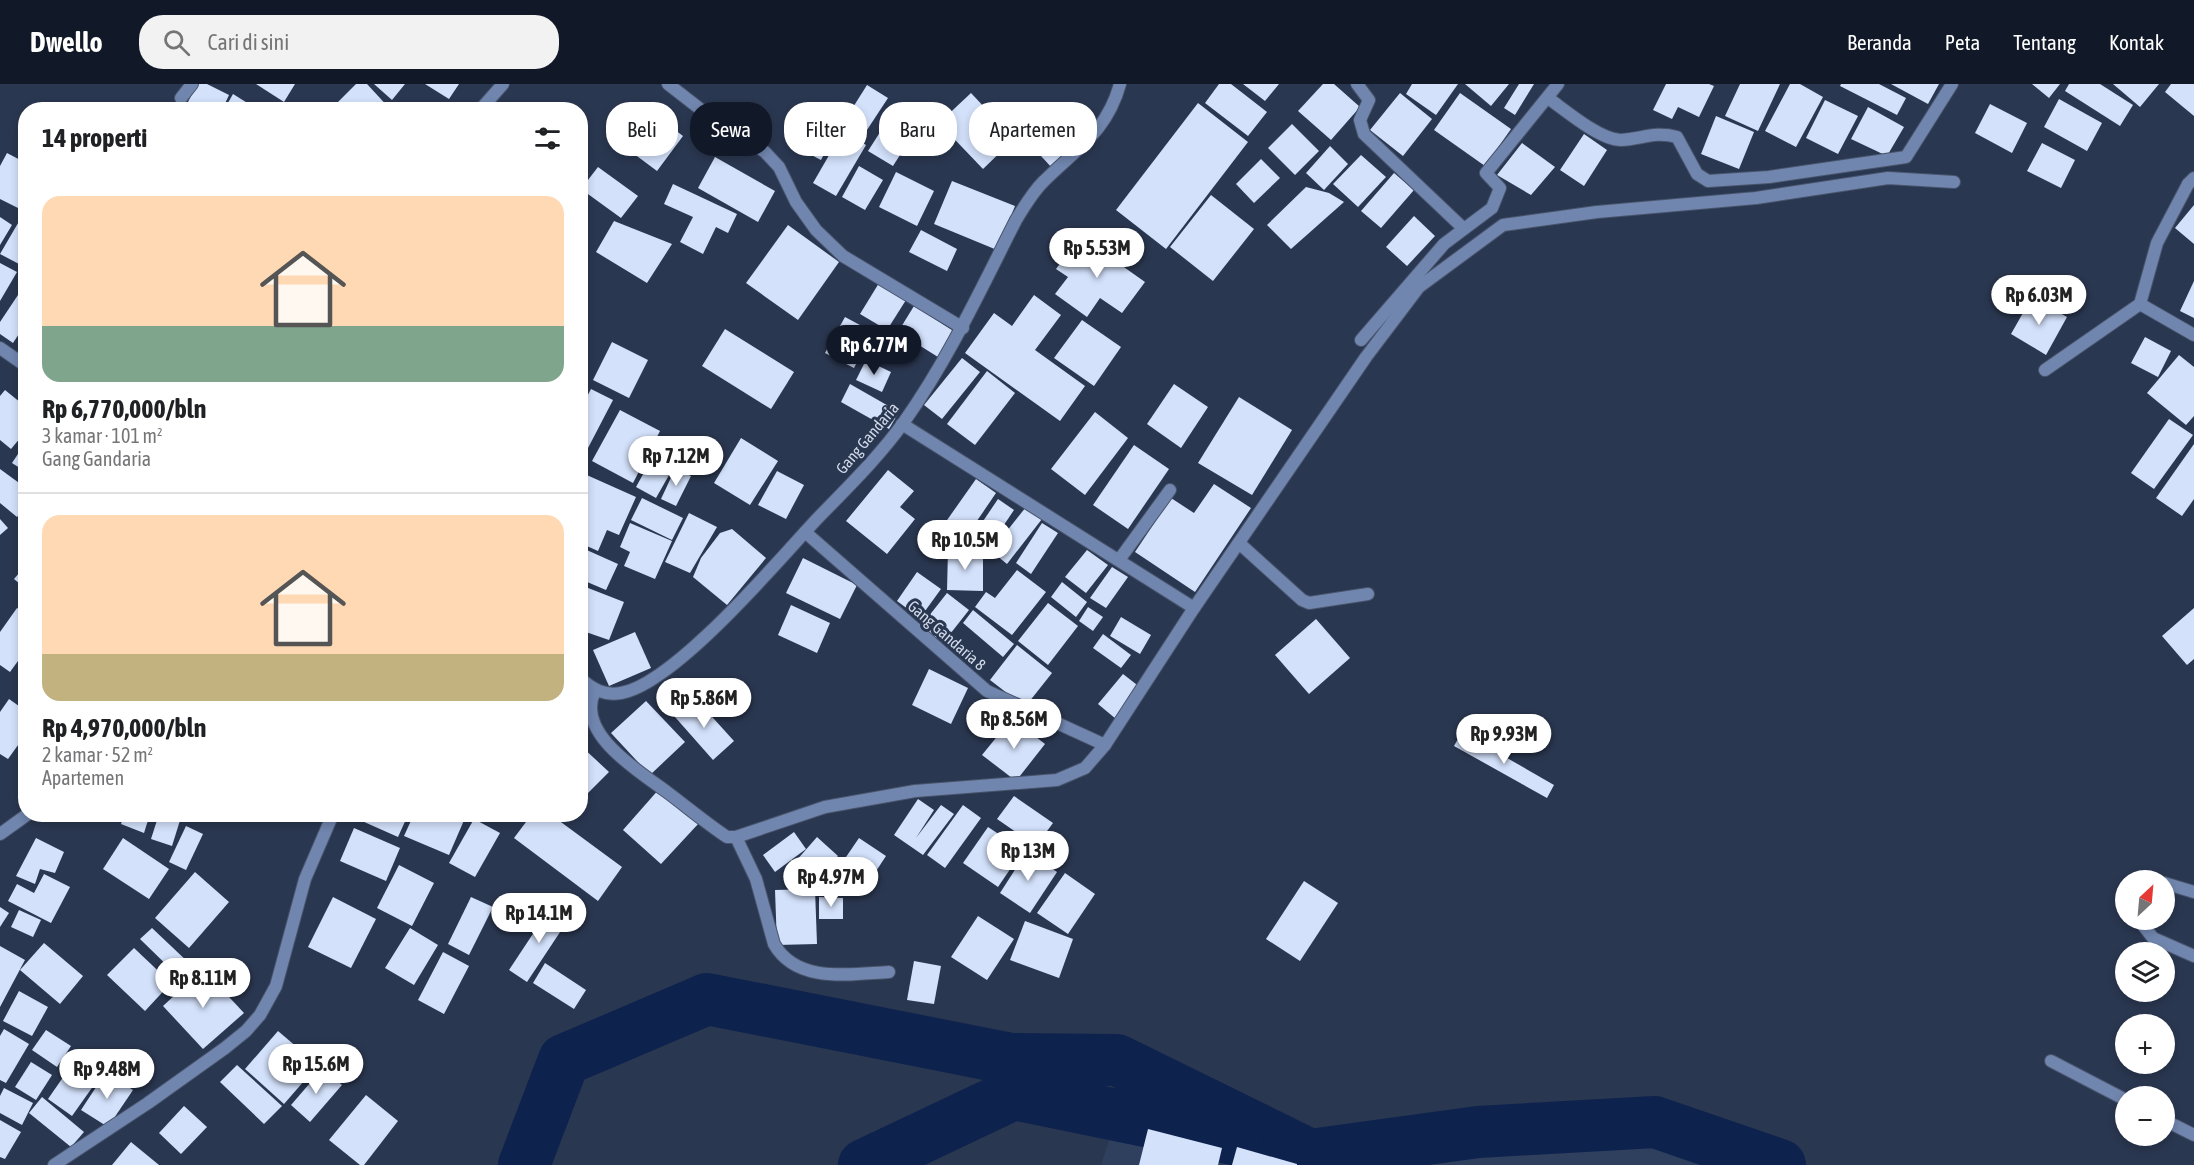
<!DOCTYPE html>
<html lang="id">
<meta charset="utf-8">
<style>
:root{--surface:#fff;--page:#f2f2f2;--text:#202124;--muted:#757577;--line:#e0e0e0;--accent:#111827}
body{margin:0;font-family:"Asap Condensed",sans-serif;background:var(--page);color:var(--text);height:100vh;display:flex;flex-direction:column;font-size:22px;white-space:nowrap}
*{box-sizing:border-box;margin:0}
p{font-size:20px;color:var(--muted)}
.icon{flex:none;width:33px;height:33px;fill:none;stroke:currentColor;stroke-width:2;stroke-linecap:round;stroke-linejoin:round}
.map{position:relative;flex:1;overflow:hidden}
.sheet{position:absolute;left:18px;top:18px;width:570px;height:720px;display:flex;flex-direction:column;background:var(--surface);border-radius:24px;box-shadow:0 3px 9px #0003}
.sheet>*{flex:none}
.top-card{position:absolute;left:606px;top:18px;width:570px;height:54px;display:flex;gap:12px}
.needle{width:39px;rotate:26deg}
.fabs{position:absolute;left:2115px;top:786px;display:grid;gap:12px}
.fabs a{display:grid;place-items:center;width:60px;height:60px;border-radius:50%;background:var(--surface);box-shadow:0 3px 9px #0003;font-size:30px}
.price{position:absolute;translate:-50% -51px;padding:0 14px;border-radius:21px;background:#fff;color:#222;font-size:20px;line-height:39px;filter:drop-shadow(0 2px 3px #0008)}
.price::after{content:'';position:absolute;left:50%;top:36px;width:18px;height:14px;margin-left:-9px;background:inherit;clip-path:polygon(0 0,100% 0,50% 100%)}
.price.current{background:var(--accent);color:#fff}
ul{padding:0;list-style:none}
li{display:grid;align-content:center;gap:12px;height:318px;padding:0 24px}
li+li{border-top:2px solid var(--line)}
li span{display:grid;place-items:center;height:186px;border-radius:18px;color:#555}
li>.icon{margin-inline-start:auto}
span .icon{width:108px;height:108px;fill:#fffc;stroke-width:1}
li b{font-size:26px}
h2{display:flex;justify-content:space-between;align-items:center;height:72px;padding:0 24px;font-size:26px}
.tag{padding:0 21px;border-radius:24px;background:var(--surface);box-shadow:0 3px 9px #0003;font-size:21px;line-height:54px}
.tag.current{background:var(--accent);color:#fff}
header{display:flex;align-items:center;gap:36px;box-sizing:border-box;height:84px;padding:0 30px;background:var(--accent);color:#fff}
header strong{font-size:28px}
nav{display:flex;gap:33px;margin-inline-start:auto;font-size:21px}
.search{width:420px;height:54px;background:var(--page);display:flex;align-items:center;gap:15px;box-sizing:border-box;padding:0 21px;border-radius:24px;color:var(--muted);font-size:22px}
.map>svg:first-child{display:block}
.built{fill:#2f3f5e}
.lines{fill:none;stroke-linecap:round;stroke-linejoin:round}
.river{stroke:#0e224e;stroke-width:52}
.building{fill:#d3e1fb}
.service-casing{stroke:#48546c;stroke-width:14}
.minor-casing{stroke:#48546c;stroke-width:14}
.service{stroke:#7186ae;stroke-width:12}
.minor{stroke:#7186ae;stroke-width:12}
.labels{text-anchor:middle;stroke-width:6;stroke-linejoin:round;paint-order:stroke}
.street-label{font-size:16px;fill:#d1daea;stroke:#2a3750}
</style>
<header>
<strong>Dwello</strong>
<div class="search"><svg class="icon" aria-label="search" viewBox="0 0 24 24"><circle cx="10" cy="10" r="6"/><path d="M15 15l6 6"/></svg>Cari di sini</div>
<nav><a>Beranda</a><a>Peta</a><a>Tentang</a><a>Kontak</a></nav>
</header>
<div class="map">
<svg width="2194" height="1081" viewBox="0 0 2194 1081">
<rect width="100%" height="100%" fill="#2a3750"/>
<g class="built">
<path d="M1114 1042 1248 1065 1350 1081H1101Z"/>
<path d="M1656 1042 1784 1081H1368L1482 1058Z"/>
</g>
<g class="lines">
<g class="river">
<path d="M524 1081 564 976 707 915 1011 975 1117 976 1310 1071 1478 1048 1655 1038 1780 1081"/>
<path d="M864 1081 1014 1010 1238 1056"/>
</g>
</g>
<g class="building">
<path d="M197 0H207L229 11 222 26H184Z"/>
<path d="M256 0H295L284 18Z"/>
<path d="M356 0H367L391 26H330Z"/>
<path d="M374 0H405L392 16Z"/>
<path d="M425 0H459L449 15Z"/>
<path d="M1219 0H1231L1267 28 1248 52 1205 19Z"/>
<path d="M1243 0H1279L1265 17Z"/>
<path d="M1323 0H1334L1360 23 1331 56 1298 27Z"/>
<path d="M1412 0H1458L1436 31 1406 10Z"/>
<path d="M1465 0H1509L1491 22Z"/>
<path d="M1519 0H1534L1515 31 1504 24Z"/>
<path d="M1666 0H1709L1714 2 1699 33 1678 23 1672 35 1653 26Z"/>
<path d="M1740 0H1780L1758 47 1725 32Z"/>
<path d="M1790 0H1800L1823 13 1796 63 1765 47Z"/>
<path d="M1841 0H1879L1906 14 1897 31 1840 2Z"/>
<path d="M1891 0H1939L1928 20Z"/>
<path d="M2032 0H2060L2049 14Z"/>
<path d="M2069 0H2100L2133 21 2120 42 2065 7Z"/>
<path d="M2113 0H2159L2140 23Z"/>
<path d="M2171 0H2194V32L2165 8Z"/>
<path d="M867 1 888 14 865 49 845 36Z"/>
<path d="M971 9 1014 55 983 85 939 39Z"/>
<path d="M1400 9 1432 35 1403 72 1370 46Z"/>
<path d="M1460 9 1511 45 1485 82 1434 46Z"/>
<path d="M233 10 249 20 246 26H224Z"/>
<path d="M2059 15 2102 39 2087 67 2044 43Z"/>
<path d="M1825 16 1858 32 1838 70 1806 54Z"/>
<path d="M1064 19 1093 48 1054 86 1026 56Z"/>
<path d="M1198 19 1248 58 1166 165 1116 126Z"/>
<path d="M641 20 683 52 657 87 614 55Z"/>
<path d="M1990 20 2027 39 2012 69 1975 49Z"/>
<path d="M1868 23 1904 43 1887 72 1851 55Z"/>
<path d="M816 24 841 37 821 76 796 63Z"/>
<path d="M893 28 917 44 893 82 868 67Z"/>
<path d="M1716 32 1754 48 1739 85 1701 70Z"/>
<path d="M1292 40 1319 67 1295 91 1268 64Z"/>
<path d="M843 47 866 61 836 112 813 99Z"/>
<path d="M1584 50 1607 66 1584 102 1560 86Z"/>
<path d="M1522 59 1555 83 1531 111 1497 91Z"/>
<path d="M2042 59 2075 76 2061 104 2027 87Z"/>
<path d="M1330 62 1348 80 1324 106 1306 89Z"/>
<path d="M7 69 26 79V128L0 115V82Z"/>
<path d="M1361 71 1386 93 1358 123 1333 100Z"/>
<path d="M715 73 775 107 758 138 698 104Z"/>
<path d="M1261 75 1280 94 1254 119 1236 100Z"/>
<path d="M859 82 883 96 865 126 842 113Z"/>
<path d="M598 83 638 112 621 134 581 105Z"/>
<path d="M896 88 934 107 917 142 879 123Z"/>
<path d="M1394 89 1414 106 1381 144 1361 127Z"/>
<path d="M952 97 1015 122 997 166 934 140Z"/>
<path d="M673 100 737 130 728 149 716 143 703 170 680 158 693 133 664 120Z"/>
<path d="M1306 103 1329 109 1344 118 1291 165 1267 141Z"/>
<path d="M1211 111 1254 145 1213 197 1170 163Z"/>
<path d="M2194 121V160L2175 144Z"/>
<path d="M1414 132 1435 152 1407 182 1386 163Z"/>
<path d="M0 133 12 141 0 161Z"/>
<path d="M21 134 26 136V168L19 180 0 170Z"/>
<path d="M614 137 672 160 647 199 596 168Z"/>
<path d="M788 141 839 178 798 236 746 199Z"/>
<path d="M921 146 957 165 947 187 909 168Z"/>
<path d="M1099 153 1126 173 1121 181 1145 198 1122 229 1100 214 1087 233 1055 210 1068 193 1056 185 1072 163 1080 168 1085 161 1091 165Z"/>
<path d="M0 179 17 188 0 217Z"/>
<path d="M2194 197V234L2180 227Z"/>
<path d="M26 199V239L13 259 0 250V238Z"/>
<path d="M879 199 906 216 887 246 860 230Z"/>
<path d="M1034 211 1061 231 1035 266 1085 302 1060 337 965 269 994 229 1012 242Z"/>
<path d="M2032 213 2067 233 2046 271 2011 250Z"/>
<path d="M914 222 955 248 938 273 898 248Z"/>
<path d="M845 233 873 248 854 284 825 269Z"/>
<path d="M1082 236 1121 263 1094 302 1054 274Z"/>
<path d="M725 245 794 288 771 325 702 282Z"/>
<path d="M2145 253 2171 267 2158 293 2131 279Z"/>
<path d="M612 258 648 276 629 314 593 296Z"/>
<path d="M2179 271 2194 283V332L2186 341 2147 309Z"/>
<path d="M962 274 980 288 942 335 924 321Z"/>
<path d="M866 276 891 288 882 308 856 296Z"/>
<path d="M987 287 1015 309 975 361 947 340Z"/>
<path d="M850 300 899 328 889 345 841 318Z"/>
<path d="M1174 300 1208 323 1181 364 1147 340Z"/>
<path d="M591 305 613 316 588 364 580 360V326Z"/>
<path d="M5 306 26 323V347L11 365 0 356V312Z"/>
<path d="M1239 313 1292 346 1252 411 1198 379Z"/>
<path d="M620 326 660 347 633 399 592 377Z"/>
<path d="M1095 328 1128 354 1085 411 1051 385Z"/>
<path d="M2169 335 2193 351 2154 405 2131 389Z"/>
<path d="M741 354 778 377 750 421 714 399Z"/>
<path d="M26 358V388L12 379Z"/>
<path d="M2194 360V415L2182 432 2156 414Z"/>
<path d="M1134 361 1169 385 1128 445 1093 421Z"/>
<path d="M657 365 677 377 656 414 636 403Z"/>
<path d="M0 385 26 404V422L17 433 0 419Z"/>
<path d="M675 385 691 392 676 422 661 415Z"/>
<path d="M888 386 914 407 900 423 915 435 887 470 846 437Z"/>
<path d="M777 387 804 401 786 435 758 421Z"/>
<path d="M580 388 636 413 619 451 607 446 598 467 580 459Z"/>
<path d="M976 395 996 409 966 453 945 439Z"/>
<path d="M1214 400 1251 424 1195 508 1135 468 1171 414 1194 429Z"/>
<path d="M642 414 683 434 672 456 631 436Z"/>
<path d="M998 415 1014 426 989 463 973 452Z"/>
<path d="M1026 423 1042 435 1007 480 991 467Z"/>
<path d="M689 429 717 443 690 489 665 478Z"/>
<path d="M0 435 8 444 0 451Z"/>
<path d="M630 439 672 457 655 495 624 482 630 468 620 463Z"/>
<path d="M1042 439 1058 449 1031 490 1016 479Z"/>
<path d="M732 445 766 474 727 521 693 493 701 474 720 449Z"/>
<path d="M580 463 618 480 606 506 580 495Z"/>
<path d="M948 466 983 467V507L947 506Z"/>
<path d="M1087 466 1108 481 1086 509 1065 493Z"/>
<path d="M803 474 857 501 840 535 786 509Z"/>
<path d="M26 481V505L14 495Z"/>
<path d="M1112 483 1128 493 1106 524 1090 514Z"/>
<path d="M1017 486 1046 508 1012 551 975 523 986 508 995 514Z"/>
<path d="M917 488 941 505 920 534 897 517Z"/>
<path d="M1062 498 1087 518 1076 533 1051 513Z"/>
<path d="M583 502 624 518 609 556 580 546V509Z"/>
<path d="M947 509 969 526 943 559 921 542Z"/>
<path d="M1048 519 1078 542 1048 581 1018 557Z"/>
<path d="M791 521 830 539 817 569 778 551Z"/>
<path d="M1088 523 1103 533 1093 547 1079 537Z"/>
<path d="M17 524 26 529V566L10 588 0 581V548Z"/>
<path d="M2194 524V575L2187 581 2162 552Z"/>
<path d="M973 526 1014 560 1003 573 963 539Z"/>
<path d="M1121 533 1151 551 1140 570 1110 552Z"/>
<path d="M1316 535 1350 574 1309 610 1275 571Z"/>
<path d="M635 548 651 584 609 602 593 566Z"/>
<path d="M1103 550 1131 571 1121 584 1093 564Z"/>
<path d="M1017 561 1052 589 1025 623 990 596Z"/>
<path d="M929 585 968 604 951 640 912 621Z"/>
<path d="M1123 590 1141 604 1116 635 1098 620Z"/>
<path d="M695 614 734 657 713 676 675 633Z"/>
<path d="M9 615 26 627V650L8 675 0 670V628Z"/>
<path d="M646 617 685 658 650 691 611 649Z"/>
<path d="M580 623 593 636 580 649Z"/>
<path d="M1012 634 1045 660 1016 697 982 671Z"/>
<path d="M1462 648 1554 701 1547 714 1454 662Z"/>
<path d="M580 661 609 688 580 717Z"/>
<path d="M660 704 699 739 661 780 623 746Z"/>
<path d="M1014 712 1053 739 1036 762 997 735Z"/>
<path d="M918 715 934 726 916 754 941 721 954 730 923 771 894 751Z"/>
<path d="M963 721 981 734 945 784 927 771Z"/>
<path d="M124 730H150L144 749 121 740Z"/>
<path d="M159 730H182L172 762 151 755Z"/>
<path d="M364 730H400L407 733 398 753 362 737Z"/>
<path d="M414 730H457L465 734 449 771 404 752Z"/>
<path d="M532 730H550L622 783 598 817 514 754Z"/>
<path d="M474 735 500 749 475 793 449 779Z"/>
<path d="M186 742 203 750 186 786 169 778Z"/>
<path d="M988 743 1023 766 998 803 963 779Z"/>
<path d="M354 744 400 764 386 797 340 777Z"/>
<path d="M794 748 806 765 775 788 763 771Z"/>
<path d="M817 753 838 772 811 804 789 785Z"/>
<path d="M36 754 64 768 55 789 40 785 35 800 16 792Z"/>
<path d="M123 754 169 785 149 815 103 785Z"/>
<path d="M859 754 886 772 861 810 833 792Z"/>
<path d="M1027 767 1057 788 1030 829 1000 809Z"/>
<path d="M399 781 434 799 412 842 377 824Z"/>
<path d="M195 788 229 818 189 864 155 834Z"/>
<path d="M1065 789 1095 810 1068 850 1037 829Z"/>
<path d="M44 790 70 803 51 839 8 817 17 800 34 809Z"/>
<path d="M1304 797 1338 819 1300 877 1266 855Z"/>
<path d="M815 805 817 860 777 861 775 806Z"/>
<path d="M333 813 376 835 351 884 308 863Z"/>
<path d="M471 813 493 823 469 871 448 860Z"/>
<path d="M819 813 843 814V835H819Z"/>
<path d="M552 821 570 833 527 898 509 886Z"/>
<path d="M0 823 9 829 0 843Z"/>
<path d="M19 826 41 836 33 853 11 843Z"/>
<path d="M978 832 1014 855 987 896 951 873Z"/>
<path d="M1025 837 1073 855 1059 894 1010 876Z"/>
<path d="M152 844 190 880 178 892 140 855Z"/>
<path d="M410 844 438 861 414 901 385 884Z"/>
<path d="M44 859 83 892 60 920 20 886Z"/>
<path d="M0 862 25 876 0 923Z"/>
<path d="M134 864 171 899 145 927 107 891Z"/>
<path d="M443 868 469 882 444 930 418 916Z"/>
<path d="M914 877 941 882 934 920 907 916Z"/>
<path d="M545 879 586 906 574 925 533 899Z"/>
<path d="M203 885 244 929 203 965 163 922Z"/>
<path d="M19 907 48 923 32 952 3 937Z"/>
<path d="M4 945 29 960 6 999 0 996V952Z"/>
<path d="M46 946 71 962 57 983 32 966Z"/>
<path d="M278 947 318 981 284 1020 245 985Z"/>
<path d="M77 973 101 991 72 1032 48 1015Z"/>
<path d="M31 978 52 991 36 1016 15 1003Z"/>
<path d="M237 981 282 1022 264 1040 220 998Z"/>
<path d="M323 984 342 1001 310 1038 291 1021Z"/>
<path d="M106 988 133 1006 108 1043 81 1026Z"/>
<path d="M4 1004 33 1019 22 1041 0 1029V1012Z"/>
<path d="M366 1011 398 1037 364 1081H360L329 1056Z"/>
<path d="M42 1013 84 1048 71 1063 29 1029Z"/>
<path d="M184 1022 207 1043 181 1070 159 1049Z"/>
<path d="M0 1036 21 1048 5 1075 0 1073Z"/>
<path d="M1148 1045 1222 1064 1218 1081H1139Z"/>
<path d="M131 1058 159 1081H112Z"/>
<path d="M1237 1063 1297 1080V1081H1232Z"/>
</g>
<g class="lines">
<g class="service-casing">
<g id="service">
<path d="M2140 220 2194 251"/>
<path d="M2045 286 2140 220 2157 159 2188 100"/>
</g>
</g>
<g class="minor-casing">
<g id="minor">
<path d="M668 0 704 28 765 68 779 83 796 118 816 146 843 172 963 244"/>
<path d="M1357 0 1369 16 1360 36 1364 50 1463 144"/>
<path d="M181 14 192 0"/>
<path d="M1548 14C1565 26 1600 56 1621 56 1642 55 1654 47 1677 53L1697 90 1708 97 1769 93 1906 73 1952 0"/>
<path d="M480 26 503 0"/>
<path d="M2188 100 2194 94"/>
<path d="M1361 256 1444 160 1492 124 1500 104 1486 89 1558 0"/>
<path d="M0 264 26 282"/>
<path d="M902 340 1194 524"/>
<path d="M805 448 987 607 1105 661"/>
<path d="M1239 459 1302 516 1309 519 1368 510"/>
<path d="M1119 476 1170 406"/>
<path d="M580 594C592 605 604 612 621 609 674 600 777 478 816 436 846 405 879 373 904 338 949 274 981 205 1016 136 1024 123 1032 109 1043 98 1076 65 1107 48 1120 0"/>
<path d="M595 607C574 649 640 688 667 708 687 723 706 739 727 753H736L825 723 915 707 1057 696 1085 684 1105 661 1194 524 1366 273 1419 203 1503 141 1597 128 1756 114 1888 94 1954 98"/>
<path d="M0 750 28 730"/>
<path d="M736 753 756 795 774 860C797 900 850 890 889 888"/>
<path d="M2164 799 2194 808"/>
<path d="M2144 836 2143 841 2153 854 2194 872"/>
<path d="M2051 977 2126 1016"/>
<path d="M2164 1036 2194 1051"/>
<path d="M54 1081 148 1019 225 964 246 947 260 931 276 902 305 795 333 730"/>
</g>
</g>
<use href="#service" class="service"/>
<use href="#minor" class="minor"/>
</g>
<g class="labels">
<g class="street-label">
<text transform="translate(867 354) rotate(-50)" y="6">Gang Gandaria</text>
<text transform="translate(947 551) rotate(41)" y="6">Gang Gandaria 8</text>
</g>
</g>
</svg>
<div class="fabs">
<a><svg class="needle" viewBox="-14 -14 28 28"><path d="M0-13l5 13h-10z" fill="#e53935"/><path d="M0 13l5-13h-10z" fill="#757577"/></svg></a>
<a><svg class="icon" aria-label="layers" viewBox="0 0 24 24"><path d="M12 4l9 5-9 5-9-5zM3 14l9 5 9-5"/></svg></a>
<a>+</a>
<a>−</a>
</div>
<b class="price" style="left:1097px;top:195px">Rp 5.53M</b>
<b class="price" style="left:2039px;top:242px">Rp 6.03M</b>
<b class="price current" style="left:874px;top:292px">Rp 6.77M</b>
<b class="price" style="left:676px;top:403px">Rp 7.12M</b>
<b class="price" style="left:965px;top:487px">Rp 10.5M</b>
<b class="price" style="left:704px;top:645px">Rp 5.86M</b>
<b class="price" style="left:1014px;top:666px">Rp 8.56M</b>
<b class="price" style="left:1504px;top:681px">Rp 9.93M</b>
<b class="price" style="left:1028px;top:798px">Rp 13M</b>
<b class="price" style="left:831px;top:824px">Rp 4.97M</b>
<b class="price" style="left:539px;top:860px">Rp 14.1M</b>
<b class="price" style="left:203px;top:925px">Rp 8.11M</b>
<b class="price" style="left:316px;top:1011px">Rp 15.6M</b>
<b class="price" style="left:107px;top:1016px">Rp 9.48M</b>
<div class="top-card">
<a class="tag">Beli</a>
<a class="tag current">Sewa</a>
<a class="tag">Filter</a>
<a class="tag">Baru</a>
<a class="tag">Apartemen</a>
</div>
<section class="sheet">
<h2>14 properti<svg class="icon" aria-label="filters" viewBox="0 0 24 24"><path d="M4 7h16M4 17h16"/><circle cx="9" cy="7" r="2"/><circle cx="15" cy="17" r="2"/></svg></h2>
<ul>
<li><span style="background:linear-gradient(#ffd9b3 70%,#7fa58c 0)"><svg class="icon" aria-label="home" viewBox="0 0 24 24"><path d="M3 11l9-7 9 7M6 9v11h12V9"/></svg></span><div><b>Rp 6,770,000/bln</b><p>3 kamar · 101 m²</p><p>Gang Gandaria</p></div></li>
<li><span style="background:linear-gradient(#ffd9b3 75%,#c2b280 0)"><svg class="icon" aria-label="home" viewBox="0 0 24 24"><path d="M3 11l9-7 9 7M6 9v11h12V9"/></svg></span><div><b>Rp 4,970,000/bln</b><p>2 kamar · 52 m²</p><p>Apartemen</p></div></li>
</ul>
</section>
</div>
